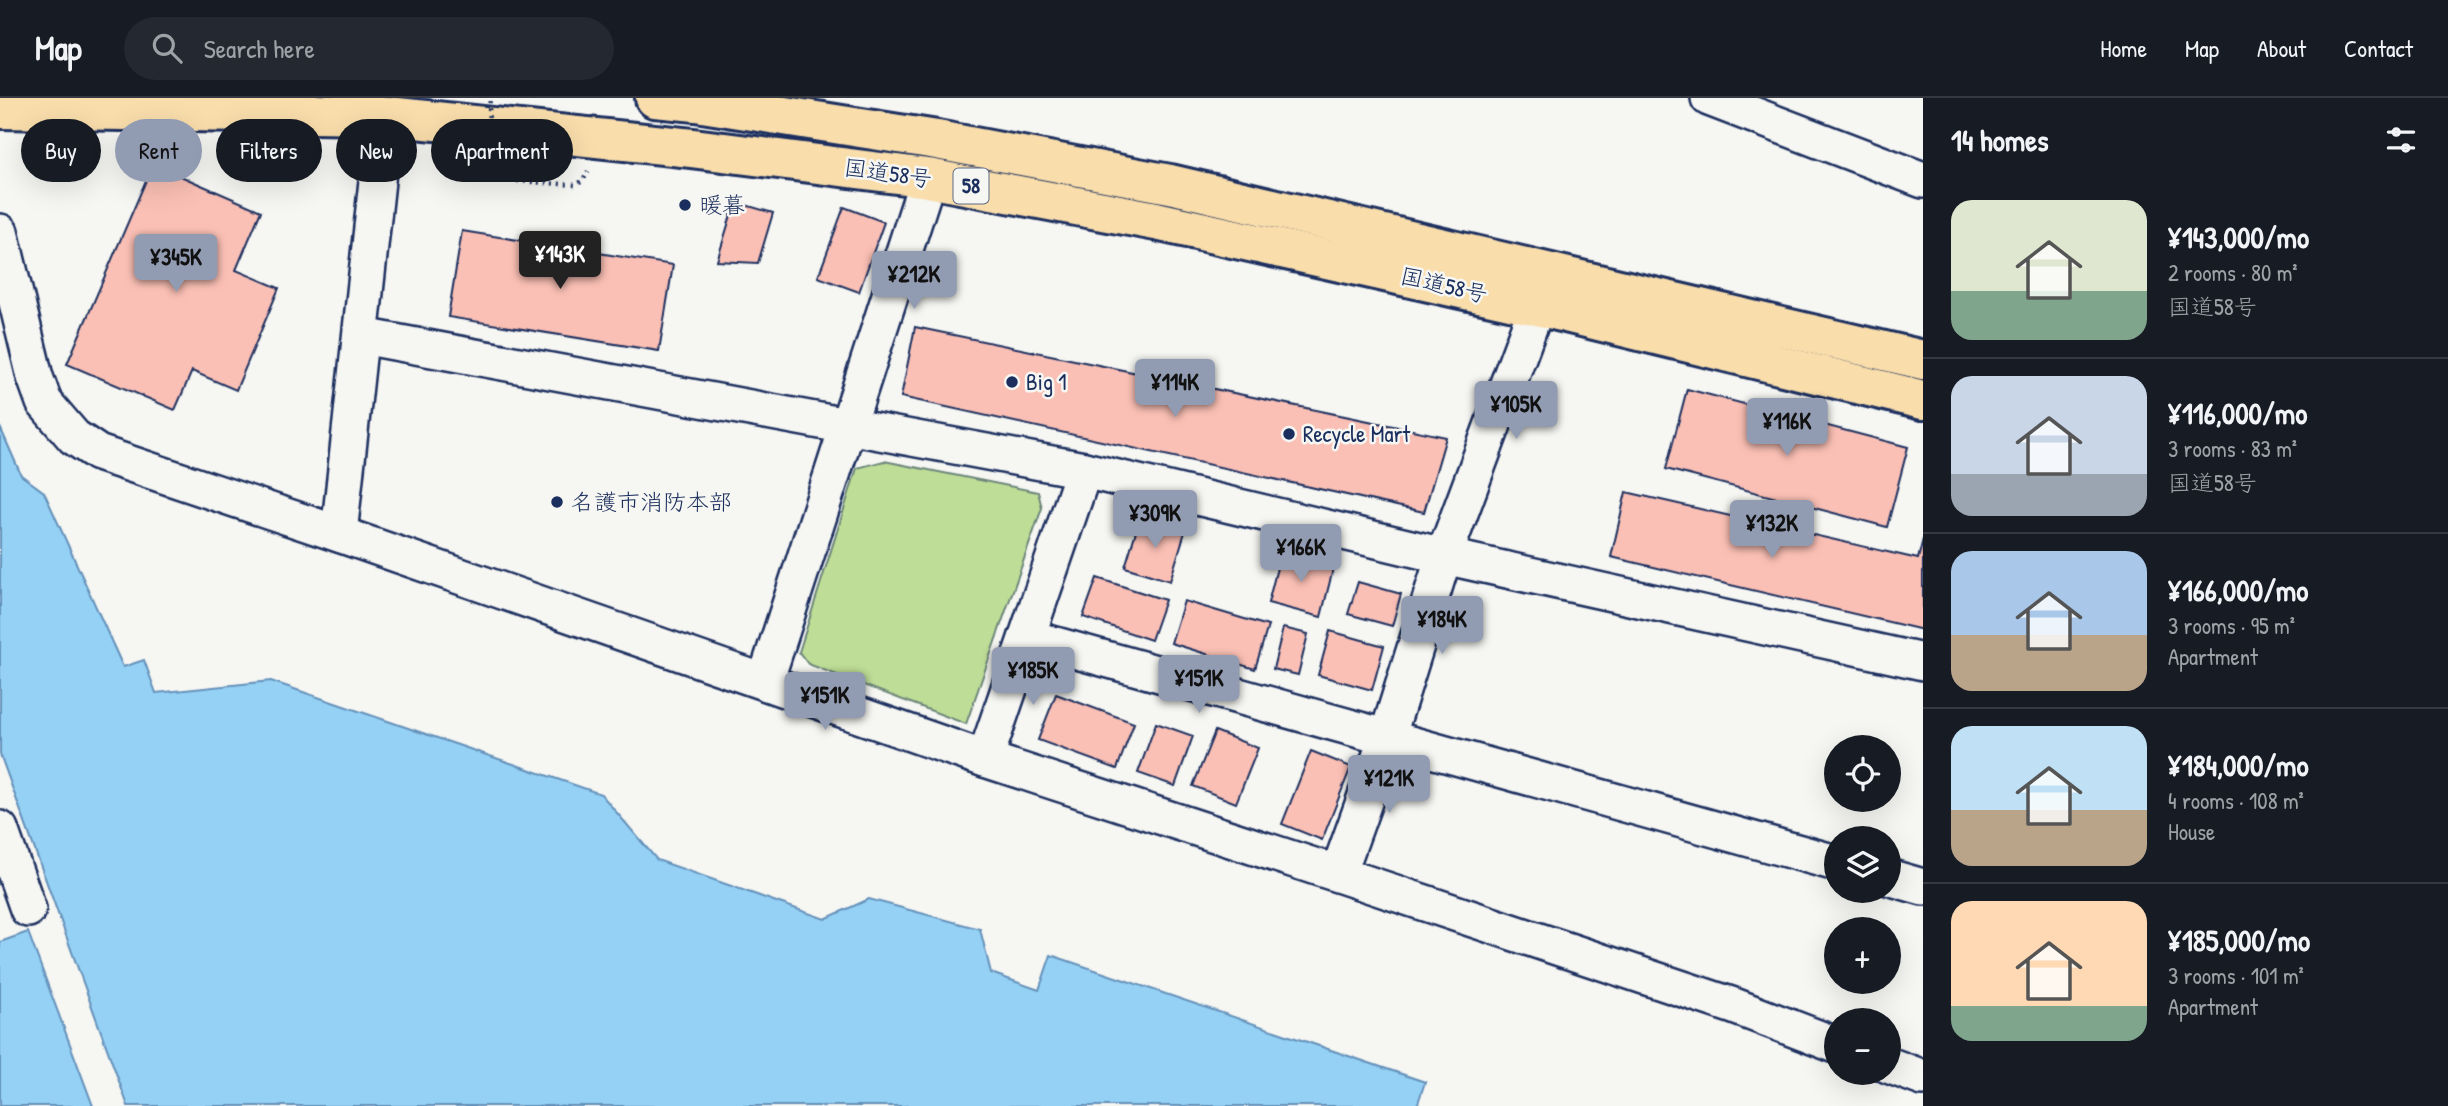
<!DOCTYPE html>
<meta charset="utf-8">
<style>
:root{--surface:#171b24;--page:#242831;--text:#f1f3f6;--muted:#9ea1a6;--line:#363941;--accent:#919bb2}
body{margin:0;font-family:"Patrick Hand","Klee One",sans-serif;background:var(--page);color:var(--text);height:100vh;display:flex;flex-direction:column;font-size:26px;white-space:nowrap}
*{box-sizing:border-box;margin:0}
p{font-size:23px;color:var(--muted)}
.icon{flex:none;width:38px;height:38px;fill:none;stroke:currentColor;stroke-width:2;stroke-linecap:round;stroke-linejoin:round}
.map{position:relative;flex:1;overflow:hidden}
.drawer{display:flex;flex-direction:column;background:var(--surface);width:525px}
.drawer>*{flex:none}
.guide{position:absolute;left:21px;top:21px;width:665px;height:63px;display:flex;gap:14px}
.controls{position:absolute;left:1824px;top:637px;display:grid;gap:14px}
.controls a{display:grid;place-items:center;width:77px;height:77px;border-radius:50%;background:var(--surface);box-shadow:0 7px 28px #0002;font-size:35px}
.price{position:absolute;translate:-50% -60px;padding:0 16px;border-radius:7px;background:var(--accent);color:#111;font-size:23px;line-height:46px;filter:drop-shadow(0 2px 4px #0008)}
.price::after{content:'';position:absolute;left:50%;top:42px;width:21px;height:16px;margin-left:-10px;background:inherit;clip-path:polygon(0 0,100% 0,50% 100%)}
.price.selected{background:#222;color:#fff}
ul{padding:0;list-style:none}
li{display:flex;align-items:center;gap:21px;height:175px;padding:0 28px}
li+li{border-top:2px solid var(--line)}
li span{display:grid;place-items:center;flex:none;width:196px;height:140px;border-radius:21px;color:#555}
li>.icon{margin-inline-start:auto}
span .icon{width:84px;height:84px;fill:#fffc;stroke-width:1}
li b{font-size:30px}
h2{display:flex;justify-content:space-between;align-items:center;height:84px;padding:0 28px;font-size:30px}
.pill{padding:0 24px;border-radius:32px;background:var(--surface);box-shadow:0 7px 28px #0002;font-size:24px;line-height:63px}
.pill.selected{background:var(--accent);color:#111}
header{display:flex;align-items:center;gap:42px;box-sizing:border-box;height:98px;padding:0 35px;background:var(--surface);border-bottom:2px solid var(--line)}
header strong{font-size:33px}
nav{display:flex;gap:38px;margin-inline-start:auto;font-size:24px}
.search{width:490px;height:63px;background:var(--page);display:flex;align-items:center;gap:18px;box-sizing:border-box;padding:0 24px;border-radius:38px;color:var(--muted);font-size:26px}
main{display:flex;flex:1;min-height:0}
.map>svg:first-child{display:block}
.green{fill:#bedd96;stroke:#6c867a;stroke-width:2}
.water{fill:#95d1f5;stroke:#6490b9;stroke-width:2}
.building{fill:#fbc0b5;stroke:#1b2f5e;stroke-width:2}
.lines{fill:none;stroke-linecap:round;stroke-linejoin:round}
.minor-casing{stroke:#1b2f5e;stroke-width:40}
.highway-casing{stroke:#1b2f5e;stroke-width:44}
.path{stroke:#1b2f5e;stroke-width:4.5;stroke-dasharray:2 5;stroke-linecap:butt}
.minor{stroke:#f6f6f2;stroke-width:35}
.highway{stroke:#f9ddab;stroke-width:38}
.path-bridge{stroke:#1b2f5e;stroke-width:4.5;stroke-dasharray:2 5;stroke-linecap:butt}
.poi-dot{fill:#1b2f5e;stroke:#f6f6f2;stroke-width:2.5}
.labels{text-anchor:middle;stroke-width:5;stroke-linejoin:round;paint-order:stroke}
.shield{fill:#f6f6f2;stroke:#5d6b8a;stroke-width:2}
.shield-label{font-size:21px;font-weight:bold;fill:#1b2f5e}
.street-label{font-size:23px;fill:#1b2f5e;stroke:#f6f6f2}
.poi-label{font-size:23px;fill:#1b2f5e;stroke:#f6f6f2;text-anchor:start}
</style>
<header>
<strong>Map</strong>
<div class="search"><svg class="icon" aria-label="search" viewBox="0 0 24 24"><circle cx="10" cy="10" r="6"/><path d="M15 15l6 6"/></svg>Search here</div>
<nav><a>Home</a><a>Map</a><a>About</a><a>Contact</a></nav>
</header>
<main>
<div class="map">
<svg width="1923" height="1008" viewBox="0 0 1923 1008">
<rect width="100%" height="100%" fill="#f6f6f2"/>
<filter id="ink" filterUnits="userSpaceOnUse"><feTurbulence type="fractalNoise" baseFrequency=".0143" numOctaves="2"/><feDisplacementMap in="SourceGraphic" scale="14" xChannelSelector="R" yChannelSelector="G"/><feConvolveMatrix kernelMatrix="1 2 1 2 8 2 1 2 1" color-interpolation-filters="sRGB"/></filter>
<g filter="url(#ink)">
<path class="green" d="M884 363 1038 394 1042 410 966 626 808 566 799 554 857 370Z"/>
<g class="water">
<path d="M0 329 21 377 44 394 123 569 144 562 156 595 271 583 601 696 657 762 825 821 869 801 980 831 991 875 1039 892 1051 857 1425 984 1417 1008H128L0 656Z"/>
<path d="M28 834 93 1008H0V844Z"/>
</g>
<g class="building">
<path d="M153 66 261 113 236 172 279 190 236 292 192 273 175 312 67 266Z"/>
<path d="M735 104 773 115 758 165 717 163Z"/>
<path d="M844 109 884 124 859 194 818 179Z"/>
<path d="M462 133 673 167 659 253 448 219Z"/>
<path d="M915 229 1446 339 1424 414 901 299Z"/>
<path d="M1687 291 1908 349 1887 429 1666 371Z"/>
<path d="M1626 394 1918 461 1923 441V532L1611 459Z"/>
<path d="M1140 420 1185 434 1170 483 1125 469Z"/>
<path d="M1281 454 1334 467 1321 519 1268 505Z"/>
<path d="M1097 480 1165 502 1151 542 1083 519Z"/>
<path d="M1358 484 1401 496 1392 528 1348 516Z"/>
<path d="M1184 503 1268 528 1255 571 1171 545Z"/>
<path d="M1283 530 1308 536 1298 577 1273 571Z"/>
<path d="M1330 533 1384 548 1372 592 1318 577Z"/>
<path d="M1056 596 1134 625 1117 671 1038 642Z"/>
<path d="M1156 625 1193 638 1175 688 1138 675Z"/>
<path d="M1215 633 1258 650 1236 705 1193 688Z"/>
<path d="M1311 653 1351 669 1322 742 1282 726Z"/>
</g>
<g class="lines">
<g class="minor-casing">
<g id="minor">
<path d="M1709 0 1923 82"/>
<path d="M0 134 35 279 44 304 74 339 98 355 339 436 985 661 1338 776 1734 908 1836 947"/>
<path d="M362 238 1084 372 1444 458 1923 564"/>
<path d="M339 436 380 55 378 17"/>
<path d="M1027 539 1836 765"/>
<path d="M765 584 928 80"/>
<path d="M985 661 1084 372"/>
<path d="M0 731 28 811"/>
<path d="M1338 776 1387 640 1444 458 1537 208"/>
<path d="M1888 779 1923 789"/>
<path d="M1888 967 1923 980"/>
</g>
</g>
<g class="highway-casing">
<g id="highway">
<path d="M655 0 696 4 937 42 1170 86 1923 262"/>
<path d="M0 11 378 17 692 50 928 80 1156 123 1537 208 1923 302"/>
</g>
</g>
<g class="path">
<path d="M485 68 541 71"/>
<path d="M475 80 575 87 583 83 588 73"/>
</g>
<use href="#minor" class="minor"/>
<use href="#highway" class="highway"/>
<path class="path-bridge" d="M485 68 490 0"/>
</g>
</g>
<g class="poi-dot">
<circle cx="685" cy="107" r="7"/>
<circle cx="1012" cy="284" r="7"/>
<circle cx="1289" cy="336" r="7"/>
<circle cx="557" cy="404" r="7"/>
</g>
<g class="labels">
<rect class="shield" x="953.5" y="70.5" width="35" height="35" rx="5"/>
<g class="shield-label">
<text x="971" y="95">58</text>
</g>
<g class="street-label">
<text transform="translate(888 75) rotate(8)" y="8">国道58号</text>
<text transform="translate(1444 187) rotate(13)" y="8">国道58号</text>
</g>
<g class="poi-label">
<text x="699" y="115">暖暮</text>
<text x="1026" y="292">Big 1</text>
<text x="1303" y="344">Recycle Mart</text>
<text x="571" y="412">名護市消防本部</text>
</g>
</g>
</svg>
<div class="controls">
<a><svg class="icon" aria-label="locate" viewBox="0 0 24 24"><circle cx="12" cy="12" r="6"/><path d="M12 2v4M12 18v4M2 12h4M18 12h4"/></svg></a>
<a><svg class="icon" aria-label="layers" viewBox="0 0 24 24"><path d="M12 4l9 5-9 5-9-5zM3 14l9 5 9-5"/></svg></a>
<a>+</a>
<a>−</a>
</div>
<b class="price selected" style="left:560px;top:193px">¥143K</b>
<b class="price" style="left:176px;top:196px">¥345K</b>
<b class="price" style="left:914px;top:213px">¥212K</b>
<b class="price" style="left:1175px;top:321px">¥114K</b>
<b class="price" style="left:1516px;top:343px">¥105K</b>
<b class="price" style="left:1787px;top:360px">¥116K</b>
<b class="price" style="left:1155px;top:452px">¥309K</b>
<b class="price" style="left:1772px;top:462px">¥132K</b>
<b class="price" style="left:1301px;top:486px">¥166K</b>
<b class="price" style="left:1442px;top:558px">¥184K</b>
<b class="price" style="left:1033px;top:609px">¥185K</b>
<b class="price" style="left:1199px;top:617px">¥151K</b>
<b class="price" style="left:825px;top:634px">¥151K</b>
<b class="price" style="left:1389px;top:717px">¥121K</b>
<div class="guide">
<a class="pill">Buy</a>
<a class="pill selected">Rent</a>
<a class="pill">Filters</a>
<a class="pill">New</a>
<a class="pill">Apartment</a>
</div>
</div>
<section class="drawer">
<h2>14 homes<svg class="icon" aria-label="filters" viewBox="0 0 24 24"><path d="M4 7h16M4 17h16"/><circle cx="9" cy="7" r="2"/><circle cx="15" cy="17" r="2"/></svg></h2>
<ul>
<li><span style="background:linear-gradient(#dfe7d0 65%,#7fa58c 0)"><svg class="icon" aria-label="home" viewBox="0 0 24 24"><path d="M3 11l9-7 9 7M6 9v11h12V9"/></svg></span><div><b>¥143,000/mo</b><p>2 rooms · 80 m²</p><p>国道58号</p></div></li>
<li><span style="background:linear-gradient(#c9d6e8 70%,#9aa5b1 0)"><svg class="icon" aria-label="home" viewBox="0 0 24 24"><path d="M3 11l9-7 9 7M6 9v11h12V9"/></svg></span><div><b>¥116,000/mo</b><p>3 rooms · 83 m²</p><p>国道58号</p></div></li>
<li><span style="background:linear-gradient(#a9c7e8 60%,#b9a48a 0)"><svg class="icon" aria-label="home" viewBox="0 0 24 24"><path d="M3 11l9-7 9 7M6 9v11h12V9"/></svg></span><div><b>¥166,000/mo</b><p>3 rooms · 95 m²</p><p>Apartment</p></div></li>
<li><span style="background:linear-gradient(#bfe0f5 60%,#b9a48a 0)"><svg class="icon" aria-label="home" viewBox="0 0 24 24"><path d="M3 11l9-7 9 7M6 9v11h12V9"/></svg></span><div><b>¥184,000/mo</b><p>4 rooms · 108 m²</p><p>House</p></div></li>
<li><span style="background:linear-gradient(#ffd9b3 75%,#7fa58c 0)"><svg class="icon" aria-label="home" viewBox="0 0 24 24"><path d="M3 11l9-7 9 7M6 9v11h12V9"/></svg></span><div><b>¥185,000/mo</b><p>3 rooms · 101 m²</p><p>Apartment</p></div></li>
</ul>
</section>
</main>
